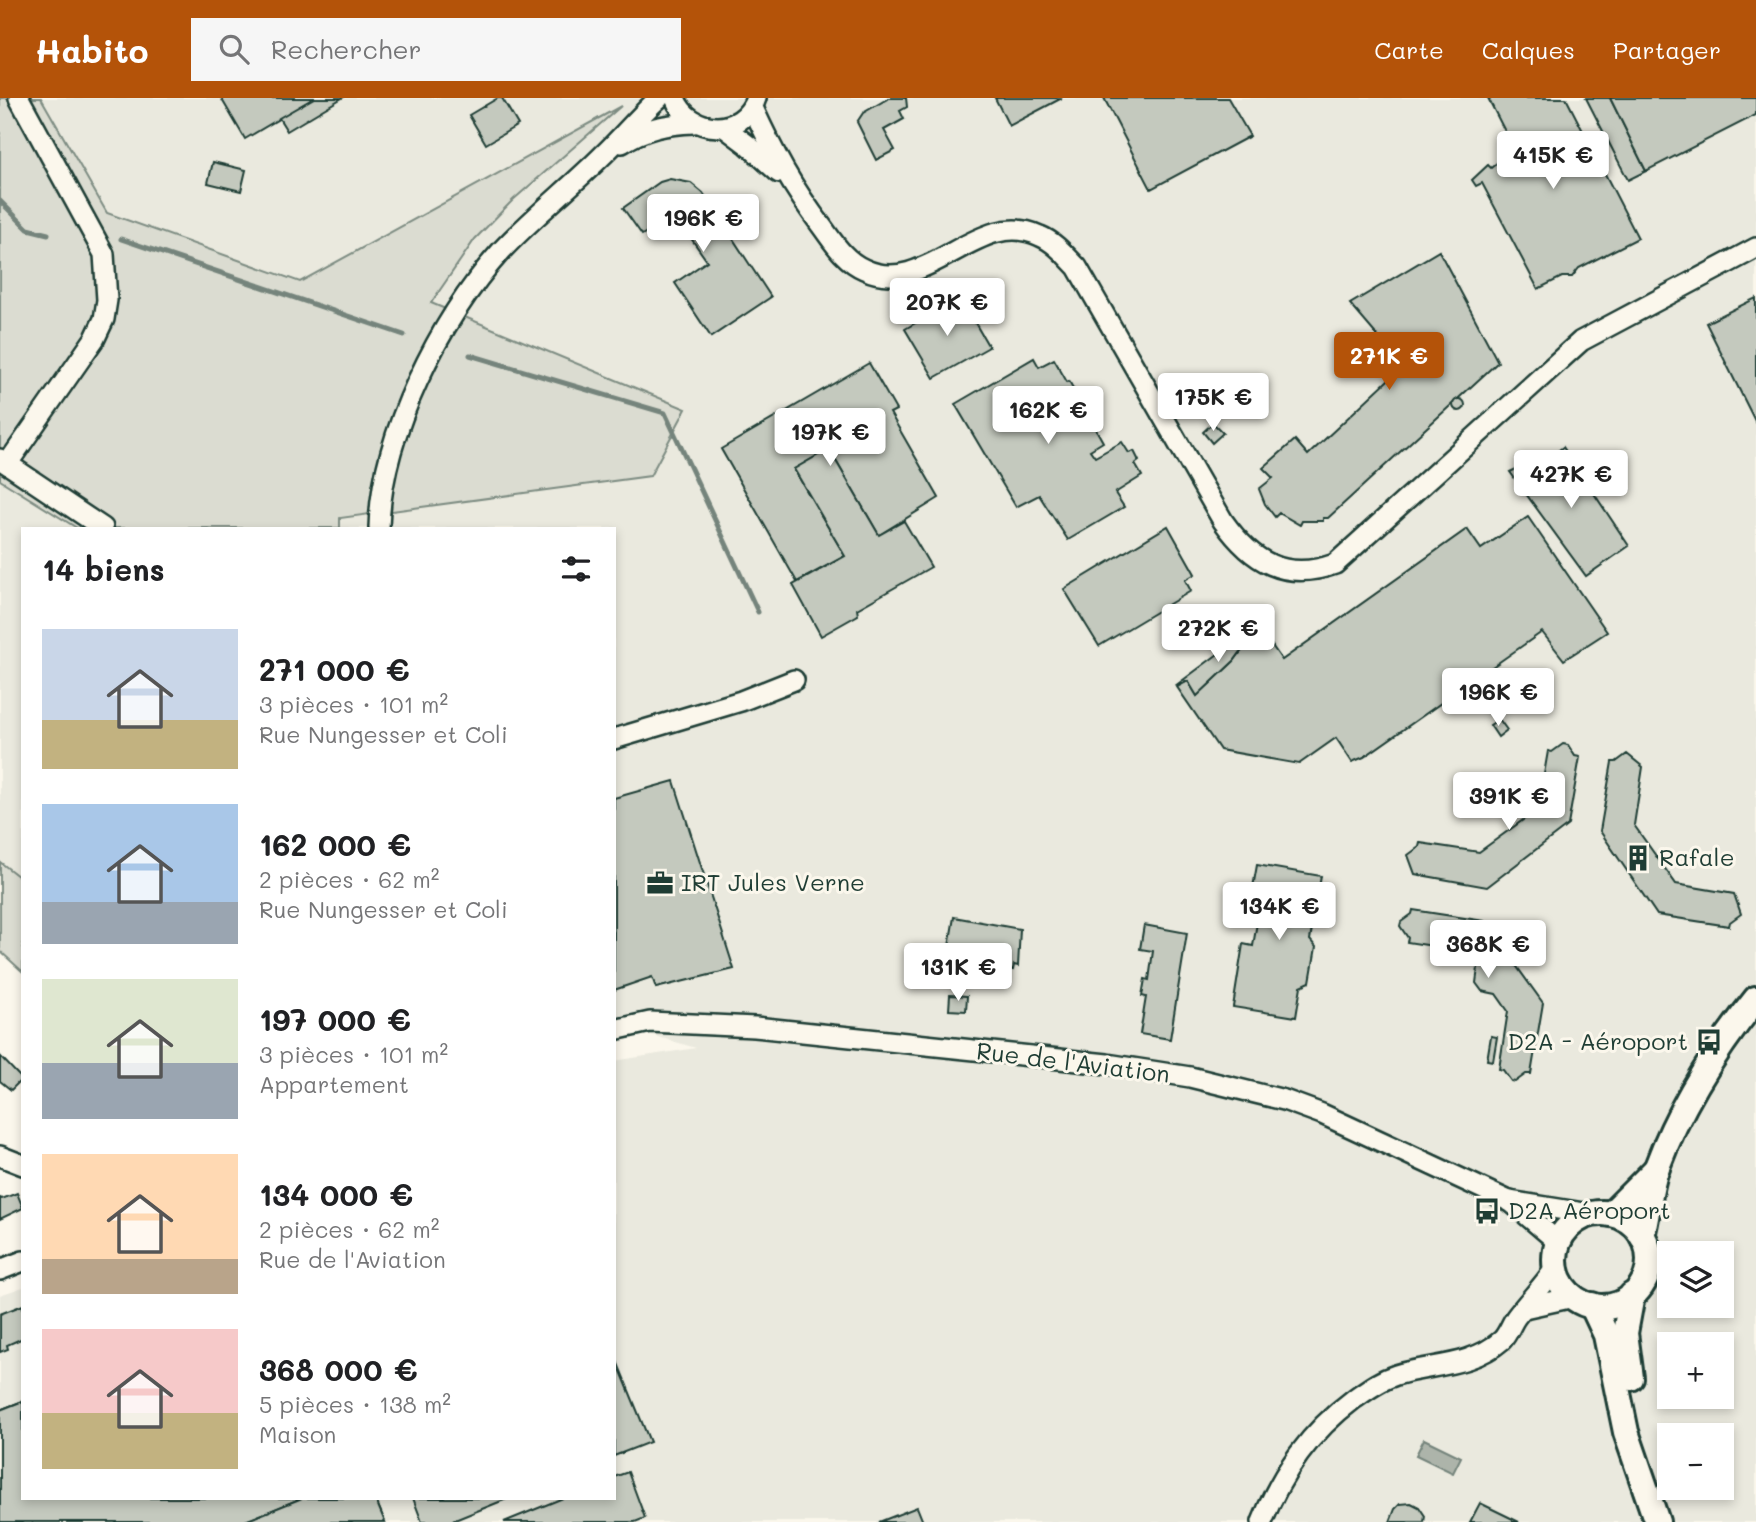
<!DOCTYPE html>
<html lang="fr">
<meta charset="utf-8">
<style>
:root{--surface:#fff;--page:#f6f6f6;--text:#202124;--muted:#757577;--accent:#b45309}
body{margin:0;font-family:Mali,sans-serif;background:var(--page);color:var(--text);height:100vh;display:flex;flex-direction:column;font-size:26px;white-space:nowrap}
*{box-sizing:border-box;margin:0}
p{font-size:23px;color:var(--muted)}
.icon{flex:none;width:38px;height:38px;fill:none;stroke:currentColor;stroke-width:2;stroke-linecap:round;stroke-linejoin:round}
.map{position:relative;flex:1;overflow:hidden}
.drawer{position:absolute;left:21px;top:429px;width:595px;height:973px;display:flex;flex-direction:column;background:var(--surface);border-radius:0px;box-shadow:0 4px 10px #0003}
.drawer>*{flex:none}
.buttons{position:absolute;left:1657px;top:1143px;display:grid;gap:14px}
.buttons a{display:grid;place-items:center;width:77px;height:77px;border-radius:0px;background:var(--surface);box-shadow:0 4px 10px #0003;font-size:35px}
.price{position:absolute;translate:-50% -60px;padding:0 16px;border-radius:7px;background:#fff;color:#222;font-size:23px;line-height:46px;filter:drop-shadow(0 2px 4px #0008)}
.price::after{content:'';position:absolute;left:50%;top:42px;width:21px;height:16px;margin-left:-10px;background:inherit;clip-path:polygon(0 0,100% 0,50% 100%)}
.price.current{background:var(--accent);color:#fff}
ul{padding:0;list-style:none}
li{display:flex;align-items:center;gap:21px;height:175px;padding:0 21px}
li span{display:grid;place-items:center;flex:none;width:196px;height:140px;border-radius:0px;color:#555}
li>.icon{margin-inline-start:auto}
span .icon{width:84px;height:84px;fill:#fffc;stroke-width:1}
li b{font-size:30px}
h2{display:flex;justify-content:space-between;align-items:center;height:84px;padding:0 21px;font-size:30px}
header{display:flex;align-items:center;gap:42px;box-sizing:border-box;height:98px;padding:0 35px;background:var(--accent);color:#fff}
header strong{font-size:33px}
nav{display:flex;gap:38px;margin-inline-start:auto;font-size:24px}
.search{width:490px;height:63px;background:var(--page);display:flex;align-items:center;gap:18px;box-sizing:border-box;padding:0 24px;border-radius:0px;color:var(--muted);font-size:26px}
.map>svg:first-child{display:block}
.built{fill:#eae9de;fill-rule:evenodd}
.green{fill:#dbdcd1;stroke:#7d8c82;stroke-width:2}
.water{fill:#adb4aa;stroke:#74847b;stroke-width:2}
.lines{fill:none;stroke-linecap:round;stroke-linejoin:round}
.stream{stroke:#74847b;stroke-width:5}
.building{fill:#c4c9be;stroke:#1f3d34;stroke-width:2}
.minor-casing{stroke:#1f3d34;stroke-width:24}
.major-casing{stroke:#1f3d34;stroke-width:30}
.minor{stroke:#fbf7ec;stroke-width:19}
.major{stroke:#fbf7ec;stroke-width:24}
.labels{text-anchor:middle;stroke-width:6;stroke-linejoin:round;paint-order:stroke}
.poi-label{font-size:24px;fill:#1f3d34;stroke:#fbf7ec;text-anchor:start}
.street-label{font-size:24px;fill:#1f3d34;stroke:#fbf7ec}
</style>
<header>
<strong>Habito</strong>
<div class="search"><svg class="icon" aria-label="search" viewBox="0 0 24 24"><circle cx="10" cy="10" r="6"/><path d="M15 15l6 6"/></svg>Rechercher</div>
<nav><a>Carte</a><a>Calques</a><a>Partager</a></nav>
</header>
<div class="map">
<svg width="1756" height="1424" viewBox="0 0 1756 1424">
<rect width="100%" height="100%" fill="#fbf7ec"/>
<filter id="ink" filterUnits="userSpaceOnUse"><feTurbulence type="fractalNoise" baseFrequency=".0143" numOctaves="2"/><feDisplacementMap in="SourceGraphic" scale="14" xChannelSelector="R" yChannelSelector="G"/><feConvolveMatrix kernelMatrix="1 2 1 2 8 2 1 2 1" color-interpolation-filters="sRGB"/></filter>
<g filter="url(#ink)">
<g class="built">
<path d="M41 0H1756V1424H0V1197L23 1189V1400H614V963L696 950 614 926V430H340V420L650 378 686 311 431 206 475 141 513 102 617 11 300 184 107 115ZM1670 1155H1722V1208H1670ZM1670 1246H1722V1298H1670ZM1670 1337H1722V1390H1670Z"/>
<path d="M0 382 77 430H23V782L0 764Z"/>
</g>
<g class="green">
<path d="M0 0H41L107 115 300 184 621 8 513 102 475 141 431 205 686 311 650 378 340 420V430H77L0 382Z"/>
<path d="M0 764 23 782V874L0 853Z"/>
</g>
<path class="water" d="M1424 1341 1461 1359 1453 1375 1416 1357Z"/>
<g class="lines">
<g class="stream">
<path d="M0 103 28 131 48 136"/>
<path d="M121 141 404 237"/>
<path d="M470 257 665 315 758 514"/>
</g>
</g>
<g class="building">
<path d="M221 0H314L245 41Z"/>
<path d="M314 0H342L287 33 279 20Z"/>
<path d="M498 0H502L518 27 486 46 469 17Z"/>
<path d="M889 0H906L907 9 900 13 904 21 884 32 895 52 876 62 857 24 863 15Z"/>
<path d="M995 0H1062L1009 28Z"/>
<path d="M1104 0H1228L1250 38 1151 91Z"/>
<path d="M1488 0H1566L1638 140 1579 170 1572 179H1562L1538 191 1482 85 1476 88 1472 82 1488 67 1491 70 1499 63 1504 66 1518 59Z"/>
<path d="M1586 0H1610L1646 73 1628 82Z"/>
<path d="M1610 0H1756V17L1646 73Z"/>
<path d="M213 64 246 72 241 93 208 85Z"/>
<path d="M670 81 691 85 703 95 771 199 711 239 675 185 707 163 674 116 642 137 623 110 660 84Z"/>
<path d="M1439 153 1498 264 1328 420H1323V423H1302L1300 427 1279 415 1275 419 1265 406 1259 391 1273 380 1263 370 1295 342 1308 357 1403 268 1350 206Z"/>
<path d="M960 199 989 249 934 280 905 231Z"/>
<path d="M1756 200V325L1706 225Z"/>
<path d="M1034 260 1039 269 1054 261 1067 284 1069 283 1103 344 1090 352 1095 359 1122 344 1129 355 1134 353 1139 363 1135 366 1142 378 1115 395 1124 409 1068 442 1039 397 1016 409 955 306Z"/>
<path d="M869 265 896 312 890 315 939 400 879 437 829 351 794 371 845 458 797 484 721 351Z"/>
<circle cx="1459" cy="307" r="6"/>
<path d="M1213 325 1223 335 1212 345 1203 334Z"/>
<path d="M1563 349 1629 448 1586 478 1510 374 1531 364 1534 357 1546 362Z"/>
<path d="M829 351 879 437 904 423 931 469 857 511 858 517 821 538 793 487 845 458 794 371Z"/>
<path d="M1528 419 1607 534 1564 562 1542 534 1364 659 1352 664 1336 640 1299 666 1220 652 1177 589 1188 583 1197 598 1234 563 1259 529 1282 562 1467 431 1481 451Z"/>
<path d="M1168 428 1195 476 1185 482 1191 493 1099 548 1064 491Z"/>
<path d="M1257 527 1259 529 1234 563 1197 598 1188 583 1175 588Z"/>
<path d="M1499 621 1507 632 1498 639 1490 627Z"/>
<path d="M1563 646 1568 647 1575 658 1580 659 1568 727 1487 789 1415 776 1408 757 1419 749 1420 745 1479 754 1538 711 1548 653 1552 654Z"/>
<path d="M1627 656 1643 669 1634 727 1676 786 1734 796 1741 816 1730 824 1729 828 1657 817 1600 733 1612 664H1616Z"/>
<path d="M674 683 734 871 656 890 652 879 614 892V700Z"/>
<path d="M1257 767 1321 778 1310 842 1316 849 1310 884 1301 888 1296 919 1233 909 1243 846 1253 848 1260 807 1250 806Z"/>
<path d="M1413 812 1484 823 1543 905 1531 976H1526L1515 984 1511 983 1503 972 1499 971 1508 913 1496 896 1482 893 1476 885 1478 870 1466 853 1407 844 1408 840 1400 828 1401 824 1412 816Z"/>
<path d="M954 819 1020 831 1018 868 1014 867 1013 872 1008 871V875L986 871 987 867 947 860Z"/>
<path d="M1144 827 1187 835 1170 941 1140 936 1146 899 1142 898 1145 881 1149 882 1153 853 1140 851Z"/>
<path d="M950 897 967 898 966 913 949 912Z"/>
<path d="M1491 938 1497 939 1493 963 1487 962Z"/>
<path d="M0 958 22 981 11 992 0 983Z"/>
<path d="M17 1095 23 1110 0 1121V1100L2 1101Z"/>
<path d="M23 1207V1240L7 1247 8 1251 0 1254V1216Z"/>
<path d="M614 1256 650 1344 614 1358Z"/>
<path d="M23 1303V1400H375L385 1424H0V1312Z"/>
<path d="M23 1303V1400H302L243 1424H0V1312Z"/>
<path d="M23 1303V1400H302L243 1424H0V1312Z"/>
<path d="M628 1374 645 1420 635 1424H504L563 1400H614V1379Z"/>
<path d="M302 1400H375L385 1424H243Z"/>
<path d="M413 1400H509L450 1424H422Z"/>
<path d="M1411 1405 1419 1409 1425 1418 1424 1424H1390L1395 1411 1400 1406Z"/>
<path d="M1480 1405 1519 1424H1470Z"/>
<path d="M917 1409 923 1424H879Z"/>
</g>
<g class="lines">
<g class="minor-casing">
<g id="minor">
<path d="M675 0C689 37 743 40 756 0"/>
<path d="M753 10C774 56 792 89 823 130 834 145 845 163 864 171 926 201 978 108 1040 138 1055 144 1066 158 1077 169L1223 423C1252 464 1285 484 1335 466L1581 243 1756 150"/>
<path d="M724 29 748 47 779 75"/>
<path d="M622 45C646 30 666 26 694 25"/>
<path d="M0 361 103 430"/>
<path d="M8 365 95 240 104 221 107 202 104 156 19 0"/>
<path d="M379 430C381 337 440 221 502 152 534 118 570 90 603 57 622 39 639 18 659 0"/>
<path d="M614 641 741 603 794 582"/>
<path d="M614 932 650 924 755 929 1107 966 1190 979 1284 1002 1322 1016 1509 1103 1590 1116"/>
<path d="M0 1058 23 1067"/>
<path d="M1510 1103 1551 1138 1558 1147"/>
<path d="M0 1172 23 1163"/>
<path d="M1524 1210 1574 1199"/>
<path d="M1262 1424C1282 1374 1310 1334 1354 1301 1367 1292 1380 1282 1396 1277 1432 1266 1471 1269 1502 1242 1508 1236 1511 1226 1516 1219 1529 1202 1544 1187 1556 1169"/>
</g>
</g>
<g class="major-casing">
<g id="major">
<circle cx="1602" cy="1162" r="47"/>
<path d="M1611 1116 1657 1070"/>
<path d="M1642 1138C1648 1116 1649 1090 1657 1069 1680 1007 1715 952 1756 901"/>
<path d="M1592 1207 1606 1237 1626 1334 1657 1424"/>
<path d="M1631 1280 1625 1235 1632 1197"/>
</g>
</g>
<use href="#minor" class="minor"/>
<use href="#major" class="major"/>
</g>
</g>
<defs>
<g id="building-bare" transform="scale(2.1)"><path d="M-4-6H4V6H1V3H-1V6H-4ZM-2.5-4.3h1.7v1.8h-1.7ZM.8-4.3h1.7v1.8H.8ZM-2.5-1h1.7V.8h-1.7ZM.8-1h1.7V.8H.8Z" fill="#1f3d34" stroke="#fbf7ec" stroke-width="2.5" paint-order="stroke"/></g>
<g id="office-bare" transform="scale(2.1)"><path d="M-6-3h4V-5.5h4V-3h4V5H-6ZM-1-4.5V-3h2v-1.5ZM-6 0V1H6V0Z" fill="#1f3d34" stroke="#fbf7ec" stroke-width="2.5" paint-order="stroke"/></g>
<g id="bus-bare" transform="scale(2.1)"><path d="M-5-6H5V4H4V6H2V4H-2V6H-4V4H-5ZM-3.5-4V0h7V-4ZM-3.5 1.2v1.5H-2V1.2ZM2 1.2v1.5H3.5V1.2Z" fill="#1f3d34" stroke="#fbf7ec" stroke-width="2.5" paint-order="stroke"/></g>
</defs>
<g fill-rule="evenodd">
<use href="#building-bare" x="1638" y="760"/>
<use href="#office-bare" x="660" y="785"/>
<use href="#bus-bare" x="1709" y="944"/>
<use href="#bus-bare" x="1487" y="1113"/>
</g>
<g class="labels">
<g class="poi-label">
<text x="1659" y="768">Rafale</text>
<text x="681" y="793">IRT Jules Verne</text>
<text x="1688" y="952" text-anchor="end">D2A - Aéroport</text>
<text x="1508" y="1121">D2A Aéroport</text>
</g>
<g class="street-label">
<text transform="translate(1073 965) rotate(7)" y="8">Rue de l'Aviation</text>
</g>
</g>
</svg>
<div class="buttons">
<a><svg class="icon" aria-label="layers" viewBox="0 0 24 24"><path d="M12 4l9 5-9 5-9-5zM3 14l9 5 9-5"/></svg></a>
<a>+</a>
<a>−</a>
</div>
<b class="price" style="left:1553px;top:93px">415K €</b>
<b class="price" style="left:703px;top:156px">196K €</b>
<b class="price" style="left:947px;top:240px">207K €</b>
<b class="price current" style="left:1389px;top:294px">271K €</b>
<b class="price" style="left:1213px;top:335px">175K €</b>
<b class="price" style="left:1048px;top:348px">162K €</b>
<b class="price" style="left:830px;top:370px">197K €</b>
<b class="price" style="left:1571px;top:412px">427K €</b>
<b class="price" style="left:1218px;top:566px">272K €</b>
<b class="price" style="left:1498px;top:630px">196K €</b>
<b class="price" style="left:1509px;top:734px">391K €</b>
<b class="price" style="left:1279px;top:844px">134K €</b>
<b class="price" style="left:1488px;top:882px">368K €</b>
<b class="price" style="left:958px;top:905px">131K €</b>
<section class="drawer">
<h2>14 biens<svg class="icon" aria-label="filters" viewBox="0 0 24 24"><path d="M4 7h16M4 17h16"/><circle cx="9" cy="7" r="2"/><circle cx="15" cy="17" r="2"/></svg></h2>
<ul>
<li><span style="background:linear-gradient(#c9d6e8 65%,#c2b280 0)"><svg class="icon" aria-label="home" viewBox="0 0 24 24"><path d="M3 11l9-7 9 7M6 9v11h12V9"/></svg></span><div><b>271 000 €</b><p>3 pièces · 101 m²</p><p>Rue Nungesser et Coli</p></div></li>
<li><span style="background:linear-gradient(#a9c7e8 70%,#9aa5b1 0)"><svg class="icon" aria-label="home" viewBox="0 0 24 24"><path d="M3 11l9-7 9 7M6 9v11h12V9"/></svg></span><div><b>162 000 €</b><p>2 pièces · 62 m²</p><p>Rue Nungesser et Coli</p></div></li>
<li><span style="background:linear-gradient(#dfe7d0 60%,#9aa5b1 0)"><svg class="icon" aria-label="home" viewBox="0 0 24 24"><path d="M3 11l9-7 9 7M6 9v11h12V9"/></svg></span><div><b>197 000 €</b><p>3 pièces · 101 m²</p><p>Appartement</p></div></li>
<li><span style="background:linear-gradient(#ffd9b3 75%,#b9a48a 0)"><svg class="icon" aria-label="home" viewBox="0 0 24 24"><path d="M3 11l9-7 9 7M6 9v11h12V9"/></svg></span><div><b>134 000 €</b><p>2 pièces · 62 m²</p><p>Rue de l'Aviation</p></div></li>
<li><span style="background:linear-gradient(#f6c9c9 60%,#c2b280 0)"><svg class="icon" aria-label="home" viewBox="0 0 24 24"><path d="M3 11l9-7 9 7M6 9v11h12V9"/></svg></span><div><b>368 000 €</b><p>5 pièces · 138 m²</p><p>Maison</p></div></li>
</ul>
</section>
</div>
